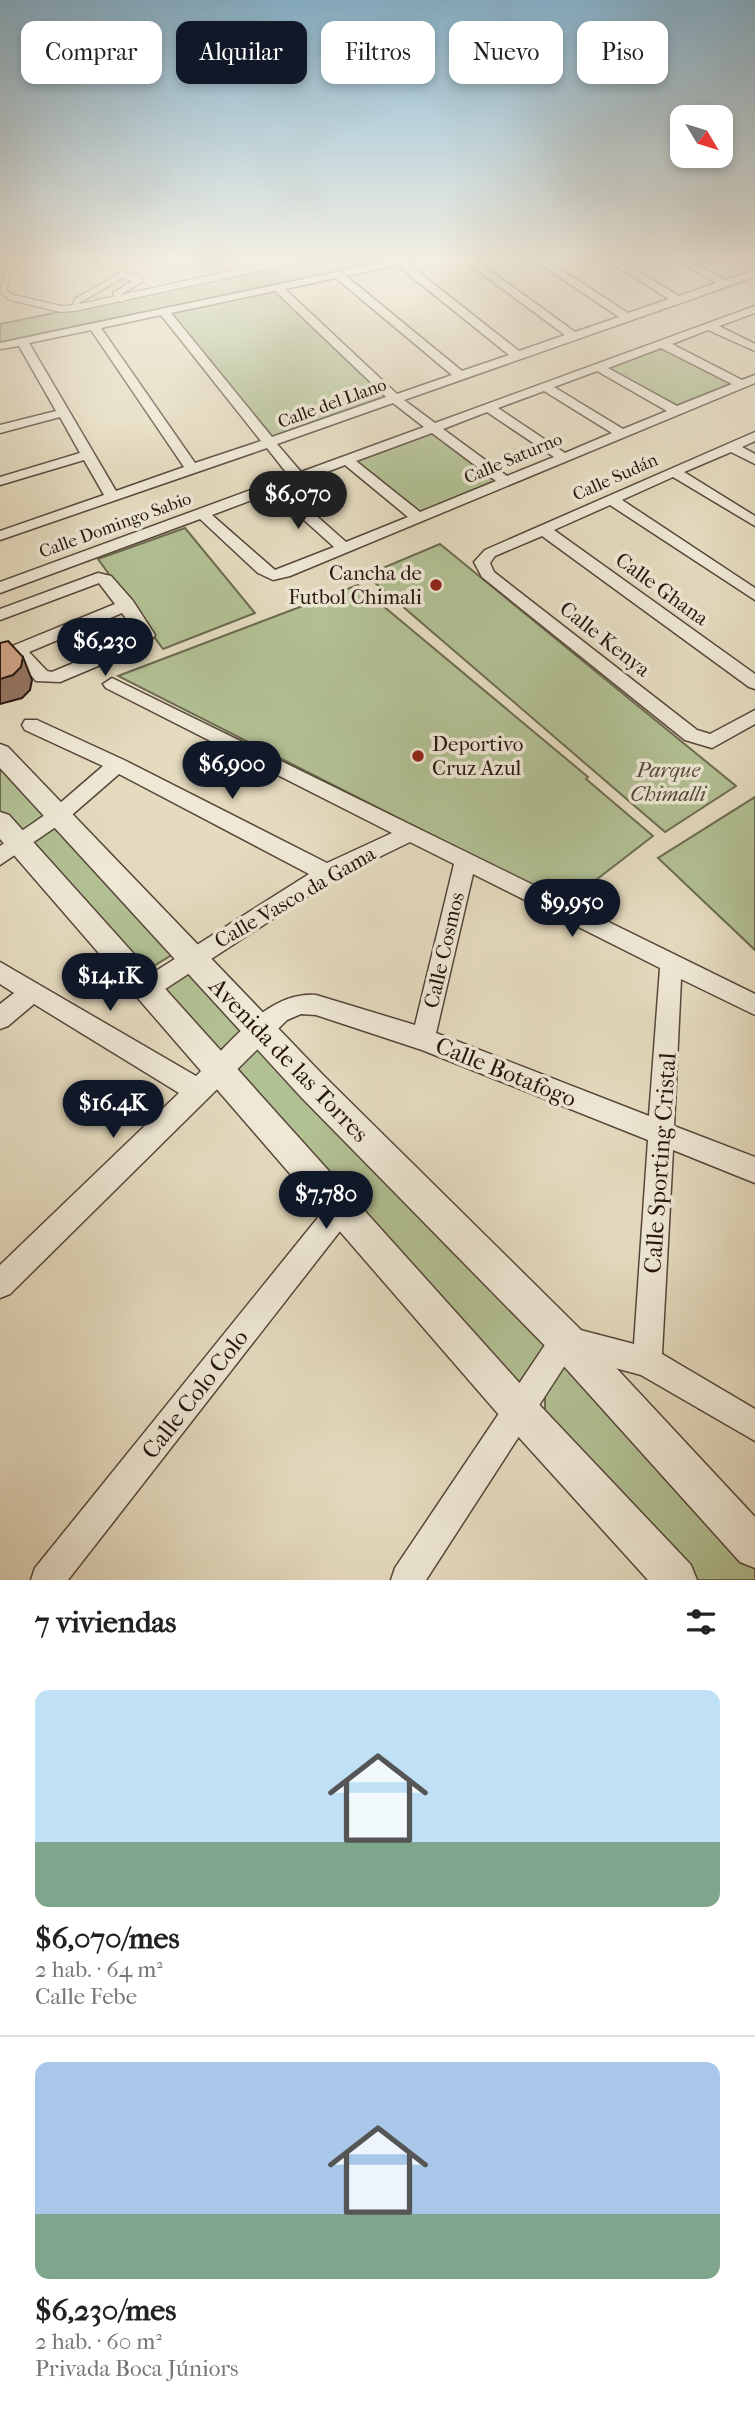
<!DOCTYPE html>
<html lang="es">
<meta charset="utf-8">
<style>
:root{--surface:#fff;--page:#f2f2f2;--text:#222;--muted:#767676;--line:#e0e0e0;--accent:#111827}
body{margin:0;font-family:"IM FELL French Canon",serif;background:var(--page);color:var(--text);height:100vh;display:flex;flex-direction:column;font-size:26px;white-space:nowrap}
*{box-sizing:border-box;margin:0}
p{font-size:23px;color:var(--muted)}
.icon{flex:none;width:38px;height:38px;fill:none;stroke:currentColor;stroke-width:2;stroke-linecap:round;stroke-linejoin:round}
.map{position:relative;height:1580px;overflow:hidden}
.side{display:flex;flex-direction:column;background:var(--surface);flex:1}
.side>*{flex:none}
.top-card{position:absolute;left:21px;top:21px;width:714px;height:63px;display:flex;gap:14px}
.needle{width:46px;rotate:128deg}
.controls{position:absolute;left:670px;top:105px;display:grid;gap:14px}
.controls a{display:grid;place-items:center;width:63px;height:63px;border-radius:14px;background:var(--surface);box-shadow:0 4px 10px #0003;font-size:35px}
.price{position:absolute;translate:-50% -60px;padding:0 16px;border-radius:24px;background:var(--accent);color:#fff;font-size:23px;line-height:46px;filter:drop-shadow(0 2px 4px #0008)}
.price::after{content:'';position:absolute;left:50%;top:42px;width:21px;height:16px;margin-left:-10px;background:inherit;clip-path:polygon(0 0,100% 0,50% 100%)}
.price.current{background:#222;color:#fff}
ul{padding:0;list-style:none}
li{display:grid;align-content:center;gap:14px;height:371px;padding:0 35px}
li+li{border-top:2px solid var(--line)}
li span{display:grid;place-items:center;height:217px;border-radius:14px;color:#555}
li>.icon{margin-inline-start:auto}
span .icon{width:126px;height:126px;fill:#fffc;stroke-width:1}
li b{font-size:30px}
h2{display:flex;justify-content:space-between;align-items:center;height:84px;padding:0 35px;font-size:30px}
.chip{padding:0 24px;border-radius:14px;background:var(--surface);box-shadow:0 4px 10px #0003;font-size:24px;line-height:63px}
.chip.current{background:var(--accent);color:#fff}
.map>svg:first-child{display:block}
.green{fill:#b2c194;stroke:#6c6b51;stroke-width:2}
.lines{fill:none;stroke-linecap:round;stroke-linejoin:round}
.service-casing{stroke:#56463a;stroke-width:8}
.minor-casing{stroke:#56463a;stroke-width:3}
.tertiary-casing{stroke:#56463a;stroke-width:3}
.service{stroke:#eee8d5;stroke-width:6}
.minor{fill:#eee8d5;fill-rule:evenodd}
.tertiary{fill:#eee8d5;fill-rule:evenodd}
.shaded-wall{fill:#947461;stroke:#26150e;stroke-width:2}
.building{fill:#d3a58a;stroke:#26150e;stroke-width:2}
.poi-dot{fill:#8f2418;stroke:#eee8d5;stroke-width:2.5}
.labels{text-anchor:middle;stroke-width:7;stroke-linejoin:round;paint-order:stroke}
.far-street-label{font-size:18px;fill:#26150e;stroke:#eee8d5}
.poi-label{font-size:21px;fill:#26150e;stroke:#eee8d5;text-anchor:end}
.street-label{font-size:21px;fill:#26150e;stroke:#eee8d5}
.park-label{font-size:21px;font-style:italic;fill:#504936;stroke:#eee8d5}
.near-street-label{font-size:24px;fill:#26150e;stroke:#eee8d5}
</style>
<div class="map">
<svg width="755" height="1580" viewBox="0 0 755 1580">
<rect width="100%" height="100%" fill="#e5dbbf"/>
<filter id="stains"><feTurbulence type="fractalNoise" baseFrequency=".00286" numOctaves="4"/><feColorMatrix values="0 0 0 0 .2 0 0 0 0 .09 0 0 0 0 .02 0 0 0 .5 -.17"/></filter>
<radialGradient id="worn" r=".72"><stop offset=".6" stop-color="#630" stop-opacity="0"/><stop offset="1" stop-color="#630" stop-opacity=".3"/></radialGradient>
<g class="green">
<path d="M318 259H400L0 342V324Z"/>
<path d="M277 289 390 399 275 441 167 312Z"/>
<path d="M664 346 740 386 678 411 604 368Z"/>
<path d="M433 430 505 482 420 517 352 461Z"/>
<path d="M185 528 255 613 163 649 98 559Z"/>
<path d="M440 544 736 786 665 832 366 575Z"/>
<path d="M358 585 588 777 586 779 653 836 566 903 118 676Z"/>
<path d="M0 752 58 810 10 845 0 833Z"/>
<path d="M755 797V950L658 858Z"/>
<path d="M63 815 185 947 127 982 16 850Z"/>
<path d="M198 949 264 1015 207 1070 135 988Z"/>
<path d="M275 1028 561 1330 502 1414 219 1083Z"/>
<path d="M568 1360 755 1532V1580H691L545 1415V1393Z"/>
</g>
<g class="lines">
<g class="service-casing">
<g id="service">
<path d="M12 259 3 290 10 297 61 309 75 308 258 268"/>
<path d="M239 259 258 268 302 259"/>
<path d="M75 308 77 301 122 275 140 280 116 294 122 299"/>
</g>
</g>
<g class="minor-casing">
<g id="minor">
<path d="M398 259H418L407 263 519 351 565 335 462 259H474L575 332 619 317 533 259H545L628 313 669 299 605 259H617L679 296 716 283 675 259H688L725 280 755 270V276L729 286 404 400 435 423 755 306V313L719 326 755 344V351L708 330 672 344 742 380 755 375V383L290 576 273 580 258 573 200 519 0 593V582L289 476 267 448 0 540V531L104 495 84 460 0 485V477L80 453 60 417 0 433V425L56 411 19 346 0 349V343ZM397 265 509 355 462 371 346 276ZM336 278 452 375 397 394 285 289ZM275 291 386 397 272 437 171 313ZM161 315 261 441 195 463 101 328ZM91 330 184 467 116 491 29 343ZM661 348 732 384 677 406 608 368ZM597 371 667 411 623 429 554 387ZM544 391 612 433 565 453 498 408ZM393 403 424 427 301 472 277 444ZM487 412 554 457 507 476 443 429ZM432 433 496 481 420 512 356 461ZM345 465 408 517 346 542 285 488ZM273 492 334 547 275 570 212 515Z"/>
<path d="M755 432V441L742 447 755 454V464L731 452 684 472 755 516V526L673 477 622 500 755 588V600L610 505 554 530 755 674V689L749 687 542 536 495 556 490 563 494 572 697 730 710 734 755 710V724L712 748 685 740 482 577 474 562 485 550Z"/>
<path d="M98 573 111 576 133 601 155 635 148 645 60 682 36 681 15 657 0 663V651L115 604 99 583 0 620V609ZM122 613 138 635 136 637 52 672 47 671 29 652Z"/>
<path d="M112 678 755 994V1015L681 979 674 1126 755 1157V1183L673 1150 662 1354 755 1409V1441L641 1375 571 1356 426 1580H391L395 1568 555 1330 565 1326 634 1344 648 1140 422 1050 316 1015 301 1014 287 1020 10 1294 0 1298V1265L179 1093 34 1004 8 1026 0 1029V1004L14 993 0 984V962L196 1076C229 1045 267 991 316 995L415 1025 454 864 410 842 334 879 156 995 148 998 140 995 137 988 140 981 309 874 119 774 66 820 0 865V846L52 810 103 766 25 730 22 725 25 720H37L124 760 327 863 392 833 106 688 103 684ZM473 874 660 968 649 1116 436 1033Z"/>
<path d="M342 1195 351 1199 355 1208 351 1217 68 1580H31L35 1568 333 1199Z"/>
</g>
</g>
<g class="tertiary-casing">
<g id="tertiary">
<path d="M0 744 8 747 323 1075 578 1327 755 1517V1568L740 1562 552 1353 301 1097 0 768Z"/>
<path d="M0 812 9 815 532 1397 691 1565 697 1580H648L506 1423 0 839Z"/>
</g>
</g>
<use href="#service" class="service"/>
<use href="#minor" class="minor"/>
<use href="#tertiary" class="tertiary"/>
</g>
<path class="shaded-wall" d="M23 657 32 680 30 690 22 698 0 704V679Z"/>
<path class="building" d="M8 641 23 657 21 667 13 675 0 679V643Z"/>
<linearGradient id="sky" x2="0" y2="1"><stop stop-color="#87b7d4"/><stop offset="0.54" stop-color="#f3efe2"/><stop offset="1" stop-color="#f3efe2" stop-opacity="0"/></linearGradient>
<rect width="755" height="480" fill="url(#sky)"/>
<g class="poi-dot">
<circle cx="436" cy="585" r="7"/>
<circle cx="418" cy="756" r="7"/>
</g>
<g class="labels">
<g class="far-street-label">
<text transform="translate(332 403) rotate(-20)" y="6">Calle del Llano</text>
<text transform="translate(513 458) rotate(-23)" y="6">Calle Saturno</text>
<text transform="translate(615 477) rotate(-24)" y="6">Calle Sudán</text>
<text transform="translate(115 525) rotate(-20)" y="6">Calle Domingo Sabio</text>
</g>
<g class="poi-label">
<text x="422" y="580">Cancha de<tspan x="422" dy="24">Futbol Chimali</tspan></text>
<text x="432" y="751" text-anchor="start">Deportivo<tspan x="432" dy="24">Cruz Azul</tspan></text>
</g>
<g class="street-label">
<text transform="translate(662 589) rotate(36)" y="7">Calle Ghana</text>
<text transform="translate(605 639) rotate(38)" y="7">Calle Kenya</text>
<text transform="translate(295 897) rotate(-30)" y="7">Calle Vasco da Gama</text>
<text transform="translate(444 950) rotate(-77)" y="7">Calle Cosmos</text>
</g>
<g class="park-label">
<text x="668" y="777">Parque<tspan x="668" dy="24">Chimalli</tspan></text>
</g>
<g class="near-street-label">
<text transform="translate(289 1060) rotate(46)" y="8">Avenida de las Torres</text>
<text transform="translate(506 1072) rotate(22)" y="8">Calle Botafogo</text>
<text transform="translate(660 1163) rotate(-86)" y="8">Calle Sporting Cristal</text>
<text transform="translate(195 1394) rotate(-52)" y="8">Calle Colo Colo</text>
</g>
</g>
<rect width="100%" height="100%" filter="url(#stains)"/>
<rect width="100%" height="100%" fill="url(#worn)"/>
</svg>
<div class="controls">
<a><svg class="needle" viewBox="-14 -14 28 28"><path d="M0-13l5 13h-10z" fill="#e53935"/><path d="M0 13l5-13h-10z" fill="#767676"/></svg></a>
</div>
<b class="price current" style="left:298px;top:531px">$6,070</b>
<b class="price" style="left:105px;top:678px">$6,230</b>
<b class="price" style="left:232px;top:801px">$6,900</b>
<b class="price" style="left:572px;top:939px">$9,950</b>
<b class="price" style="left:110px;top:1013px">$14.1K</b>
<b class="price" style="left:113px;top:1140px">$16.4K</b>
<b class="price" style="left:326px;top:1231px">$7,780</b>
<div class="top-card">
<a class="chip">Comprar</a>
<a class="chip current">Alquilar</a>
<a class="chip">Filtros</a>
<a class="chip">Nuevo</a>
<a class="chip">Piso</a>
</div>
</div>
<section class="side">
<h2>7 viviendas<svg class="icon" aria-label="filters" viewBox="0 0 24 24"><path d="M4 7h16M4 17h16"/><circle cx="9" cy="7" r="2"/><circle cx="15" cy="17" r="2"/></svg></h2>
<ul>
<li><span style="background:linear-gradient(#bfe0f5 70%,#7fa58c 0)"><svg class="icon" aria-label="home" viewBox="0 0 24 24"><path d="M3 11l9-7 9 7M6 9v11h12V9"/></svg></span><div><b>$6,070/mes</b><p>2 hab. · 64 m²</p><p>Calle Febe</p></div></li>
<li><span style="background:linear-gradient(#a9c7e8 70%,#7fa58c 0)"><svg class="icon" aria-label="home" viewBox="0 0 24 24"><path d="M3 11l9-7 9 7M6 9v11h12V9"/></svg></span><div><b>$6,230/mes</b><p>2 hab. · 60 m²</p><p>Privada Boca Júniors</p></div></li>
</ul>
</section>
